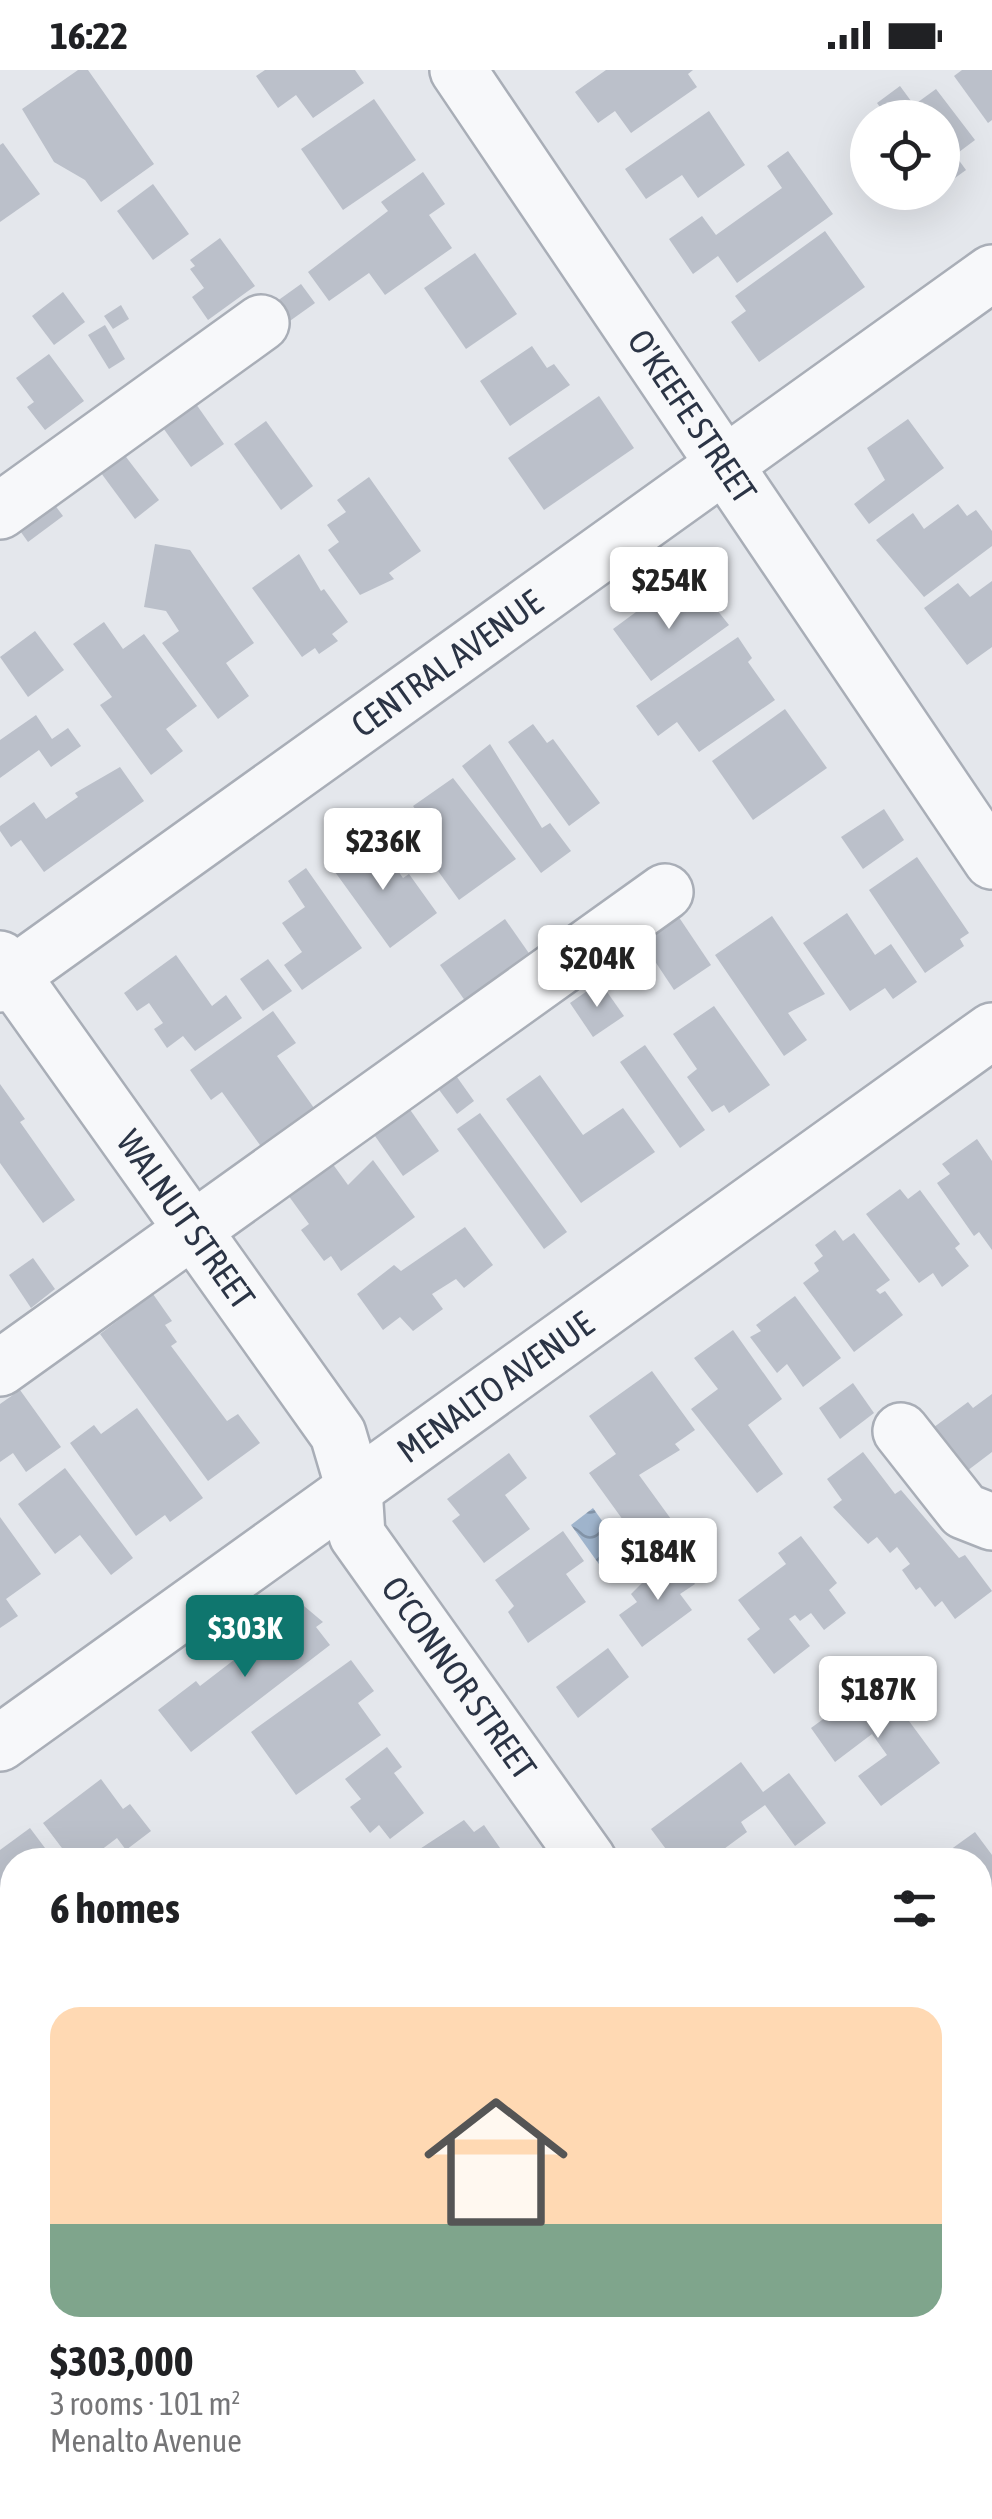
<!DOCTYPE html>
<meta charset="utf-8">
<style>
:root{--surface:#fff;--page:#f2f2f2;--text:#202124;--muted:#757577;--line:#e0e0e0;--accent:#0f766e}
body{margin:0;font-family:"Asap Condensed",sans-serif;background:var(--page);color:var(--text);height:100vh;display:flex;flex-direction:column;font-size:38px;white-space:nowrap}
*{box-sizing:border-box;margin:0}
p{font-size:32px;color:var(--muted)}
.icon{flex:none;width:55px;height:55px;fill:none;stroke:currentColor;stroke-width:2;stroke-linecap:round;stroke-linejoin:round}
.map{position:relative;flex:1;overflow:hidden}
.side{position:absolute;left:0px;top:1778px;width:992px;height:672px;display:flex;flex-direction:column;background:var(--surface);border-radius:40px 40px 0 0;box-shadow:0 10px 40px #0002}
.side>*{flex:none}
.buttons{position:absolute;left:850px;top:30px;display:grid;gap:20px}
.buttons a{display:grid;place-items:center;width:110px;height:110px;border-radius:50%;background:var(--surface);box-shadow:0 10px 40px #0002;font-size:50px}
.price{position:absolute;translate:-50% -85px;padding:0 22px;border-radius:10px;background:#fff;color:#222;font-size:32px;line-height:65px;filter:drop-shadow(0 2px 5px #0008)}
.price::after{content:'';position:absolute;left:50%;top:60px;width:30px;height:22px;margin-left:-15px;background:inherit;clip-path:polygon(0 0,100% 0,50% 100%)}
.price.on{background:var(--accent);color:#fff}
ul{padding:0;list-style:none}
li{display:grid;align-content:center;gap:20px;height:530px;padding:0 50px}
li+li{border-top:2px solid var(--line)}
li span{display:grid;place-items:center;height:310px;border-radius:30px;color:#555}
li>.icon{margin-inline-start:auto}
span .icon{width:180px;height:180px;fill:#fffc;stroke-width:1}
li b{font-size:42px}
h2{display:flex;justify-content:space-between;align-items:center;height:120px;padding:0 50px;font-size:42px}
.status{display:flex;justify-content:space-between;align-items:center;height:70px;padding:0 50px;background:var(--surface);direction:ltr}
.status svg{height:28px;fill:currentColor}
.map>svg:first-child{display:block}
.water{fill:url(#water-waves)}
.building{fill:#bbc0ca}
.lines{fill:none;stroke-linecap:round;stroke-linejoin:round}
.minor-casing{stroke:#a9aeb7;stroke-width:60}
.minor{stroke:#f7f8fa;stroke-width:55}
.labels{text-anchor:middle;stroke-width:8;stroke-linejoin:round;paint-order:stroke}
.street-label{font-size:35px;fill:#2b3445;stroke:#f4f6f9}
</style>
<div class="status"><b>16:22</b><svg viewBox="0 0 49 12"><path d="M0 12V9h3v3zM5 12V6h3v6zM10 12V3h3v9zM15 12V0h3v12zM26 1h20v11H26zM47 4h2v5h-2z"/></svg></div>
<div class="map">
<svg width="992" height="2449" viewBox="0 0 992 2449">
<defs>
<pattern id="water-waves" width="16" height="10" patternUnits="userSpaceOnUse" patternTransform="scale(2.5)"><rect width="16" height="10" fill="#9fb4cc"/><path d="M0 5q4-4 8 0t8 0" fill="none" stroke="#8293a7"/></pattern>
</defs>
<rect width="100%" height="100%" fill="#e4e7ec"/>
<path class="water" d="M593 1438 632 1493 611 1511 571 1455Z"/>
<g class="building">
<path d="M78 0H88L154 94 101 132 85 110 54 92 22 39Z"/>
<path d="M265 0H355L364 13 313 48 296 25 278 38 256 6Z"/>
<path d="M606 0H693L688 4 697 17 631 63 615 41 598 53 575 22Z"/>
<path d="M962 0H992V50L988 53 954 6Z"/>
<path d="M900 16 914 35 936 19 975 70 955 85 966 100 948 113 942 105V48H888L877 33Z"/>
<path d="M374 29 416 90 343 140 301 79Z"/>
<path d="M709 41 745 95 698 128 682 105 646 129 625 99Z"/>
<path d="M3 73 40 124 0 152V75Z"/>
<path d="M788 81 833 144 737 213 718 186 693 204 669 169 702 146 716 165 782 118 767 96Z"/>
<path d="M423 102 445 134 429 145 452 178 385 225 369 203 329 231 308 202 388 141 381 132Z"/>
<path d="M153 114 189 164 153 190 117 141Z"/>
<path d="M825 161 865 217 759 292 731 252 746 241 735 226Z"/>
<path d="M220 168 255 216 208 250 192 227 204 218 190 199 195 196 190 190Z"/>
<path d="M475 183 517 244 466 279 424 218Z"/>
<path d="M301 214 315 233 287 253 273 234Z"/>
<path d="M63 222 85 252 54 275 32 246Z"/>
<path d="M121 235 129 249 113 259 104 246Z"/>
<path d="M105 255 125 289 109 299 88 265Z"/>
<path d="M532 276 547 298 554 294 570 315 510 356 480 311Z"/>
<path d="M49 284 84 331 45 360 27 337 34 332 16 308Z"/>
<path d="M189 324 224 374 191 397 156 348Z"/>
<path d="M599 326 634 378 544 440 508 388Z"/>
<path d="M908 349 944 398 869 454 854 434 885 410 867 378Z"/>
<path d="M266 351 313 416 281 440 234 374Z"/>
<path d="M113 370 159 430 135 449 90 388Z"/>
<path d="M369 407 421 481 389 503 394 509 360 525 328 480 339 472 327 455 346 442 337 430Z"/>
<path d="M45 422 63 446 28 472 11 448Z"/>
<path d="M958 434 967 446 976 440 992 461V476L924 527 876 470 913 443 924 459Z"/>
<path d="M155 474 190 480 254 573 226 593 249 626 218 649 162 573 179 561 166 541 144 537Z"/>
<path d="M299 484 321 521 324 519 348 552 332 564 338 571 319 584 315 578 302 587 252 518Z"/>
<path d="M992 511V577L967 595 924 538 958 513 970 527Z"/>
<path d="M695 521 708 539 713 535 729 555 651 611 613 559 659 525 669 539Z"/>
<path d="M104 552 123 579 144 564 197 636 166 659 183 681 151 705 100 635 112 627 73 574Z"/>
<path d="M35 561 64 600 28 627 0 587Z"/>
<path d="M738 567 752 588 748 592 775 630 699 682 677 652 658 666 636 636Z"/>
<path d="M785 639 827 698 753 750 712 691Z"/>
<path d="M36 645 52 669 68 658 81 676 51 697 39 680 0 708V670Z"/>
<path d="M533 654 547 673 553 669 600 733 569 756 508 672Z"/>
<path d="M490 674 542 758 550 753 571 781 541 803 462 696Z"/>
<path d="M120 697 144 731 44 802 21 770 11 777 0 761V756L34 732 46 749 78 727 75 723Z"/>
<path d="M453 708 516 789 459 830 430 790 437 784 418 756 424 751 413 736Z"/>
<path d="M884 739 904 770 863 799 841 767Z"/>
<path d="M366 769 377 784 383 780 403 808 409 804 437 843 390 878 330 795Z"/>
<path d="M917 787 969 863 960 869 964 876 925 903 869 820Z"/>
<path d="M306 798 362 878 302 920 284 895 302 882 282 853 305 837 288 811Z"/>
<path d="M670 834 711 895 674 920 633 858Z"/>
<path d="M847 843 875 885 891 874 917 912 893 929 885 918 850 941 803 873Z"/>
<path d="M772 846 825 924 788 943 807 970 784 986 715 885Z"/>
<path d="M505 849 533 889 468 935 440 895Z"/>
<path d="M176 885 212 936 226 925 242 948 195 981 183 966 167 978 154 959 163 953 149 933 137 941 124 923Z"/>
<path d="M268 889 292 921 263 941 240 909Z"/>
<path d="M600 912 624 946 593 967 570 933Z"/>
<path d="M714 936 770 1015 729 1043 724 1035 712 1042 687 1007 697 999 673 964Z"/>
<path d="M273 941 296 973 277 986 319 1045 265 1082 222 1022 211 1030 190 1000Z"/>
<path d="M645 975 705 1060 680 1078 620 992Z"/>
<path d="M452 1000 474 1031 457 1044 434 1013Z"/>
<path d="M540 1005 583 1065 623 1038 655 1082 581 1133 506 1029Z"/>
<path d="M0 1014 25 1049 20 1052 75 1130 43 1153 0 1093Z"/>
<path d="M404 1031 439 1081 403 1106 368 1056Z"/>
<path d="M480 1043 567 1162 544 1179 457 1059Z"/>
<path d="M977 1069 992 1091V1180L979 1162 974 1166 937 1113 950 1104 942 1094Z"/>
<path d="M373 1090 415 1147 341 1201 331 1186 324 1191 301 1160 309 1154 288 1125 332 1093 348 1115Z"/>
<path d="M900 1119 908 1129 920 1120 960 1174 955 1178 969 1196 942 1217 933 1203 919 1213 866 1144Z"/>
<path d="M465 1157 493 1195 464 1218 456 1209 432 1224 443 1239 413 1261 400 1247 383 1260 357 1224 394 1195 401 1201Z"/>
<path d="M835 1160 843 1171 854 1163 890 1210 876 1220 880 1224 885 1221 903 1245 854 1282 803 1213 819 1201 814 1193 823 1186 815 1175Z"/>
<path d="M33 1188 55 1219 31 1238 9 1205Z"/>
<path d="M153 1224 172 1251 165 1255 177 1272 171 1276 227 1351 238 1344 260 1373 208 1411 100 1264Z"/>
<path d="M795 1226 841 1288 803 1317 787 1294 777 1303 750 1267 761 1261 756 1255Z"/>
<path d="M733 1260 782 1329 748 1355 783 1404 757 1423 691 1339 718 1319 694 1288Z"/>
<path d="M652 1301 695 1360 675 1374 680 1380 639 1405 676 1456 644 1479 589 1403 616 1384 589 1346Z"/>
<path d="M853 1313 874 1343 840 1369 819 1338Z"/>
<path d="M20 1320 61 1377 26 1402 13 1383 0 1392V1334Z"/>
<path d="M992 1324V1382L959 1407 926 1363 968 1332 973 1338Z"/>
<path d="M137 1338 203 1428 170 1452 165 1445 136 1466 70 1373 94 1355 101 1364Z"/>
<path d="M863 1382 895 1424 901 1420 959 1488 965 1485 992 1521 955 1549 942 1531 935 1537 920 1517 916 1520 902 1500 910 1494 897 1477 890 1483 877 1467 868 1474 833 1437 842 1430 827 1409Z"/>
<path d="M509 1383 527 1408 505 1425 530 1459 484 1493 452 1451 460 1445 447 1429Z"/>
<path d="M65 1398 133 1488 111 1505 80 1465 55 1484 18 1434Z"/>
<path d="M0 1447 41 1504 6 1529 18 1546 0 1558Z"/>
<path d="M563 1461 584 1491 566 1504 586 1532 528 1573 508 1542 514 1536 495 1510Z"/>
<path d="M801 1466 837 1513 829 1520 846 1543 824 1560 811 1543 800 1551 795 1545 789 1549 810 1576 774 1604 747 1569 760 1559 738 1530 786 1494 778 1483Z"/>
<path d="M677 1489 695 1514 680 1524 692 1540 642 1577 619 1545 637 1532 631 1524 645 1510Z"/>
<path d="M304 1536 323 1552 316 1557 330 1575 191 1682 158 1640 196 1611 200 1616Z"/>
<path d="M608 1578 629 1607 578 1648 556 1617Z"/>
<path d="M351 1590 374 1621 358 1633 381 1665 296 1725 251 1662Z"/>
<path d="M878 1609 940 1693 881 1736 858 1706 887 1685 872 1664 835 1692 811 1658Z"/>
<path d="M387 1677 402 1697 394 1703 424 1743 390 1769 379 1755 370 1763 350 1737 361 1729 345 1709Z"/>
<path d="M741 1692 763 1722 789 1703 826 1753 795 1776 765 1735 741 1752 747 1762 709 1790H674L651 1759Z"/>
<path d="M101 1709 123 1739 130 1734 151 1761 126 1780 117 1768 88 1790H71L43 1753Z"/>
<path d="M464 1750 474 1762 484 1755 500 1778 490 1786 494 1790H403Z"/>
<path d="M30 1758 54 1790H12V1849L0 1832V1780Z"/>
<path d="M975 1762 992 1785V1895L980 1880V1790H948L950 1780Z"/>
<path d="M0 1902 12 1920V1930L0 1939Z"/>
<path d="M12 1951V1997L0 2006V1960Z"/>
<path d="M980 2049 992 2073V2084L980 2093Z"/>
<path d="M12 2224V2251L2 2259 0 2234Z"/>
<path d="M12 2271V2331L0 2313V2280Z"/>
<path d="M93 2438H145L153 2449H102Z"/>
<path d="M599 2438H691L699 2449H608Z"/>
</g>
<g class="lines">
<g class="minor-casing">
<g id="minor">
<path id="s1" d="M458 0 992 791"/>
<path d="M0 441 261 253"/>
<path id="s2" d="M0 889 338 1364 354 1418 357 1465 588 1790"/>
<path id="s3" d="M0 914 992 203"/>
<path d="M0 1298 665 822"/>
<path d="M901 1361 964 1441 992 1452"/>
<path id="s4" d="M0 1673 992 961"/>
<path d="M0 1849 12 1867"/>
<path d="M0 2123 12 2140"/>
<path d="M980 2147 992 2137"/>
<path d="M980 2322 992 2340"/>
<path d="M377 2449 403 2438"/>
</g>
</g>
<use href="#minor" class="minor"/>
</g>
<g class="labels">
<g class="street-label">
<text dy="12" stroke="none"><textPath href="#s1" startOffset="418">O'KEEFE STREET</textPath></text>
<text dy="12" stroke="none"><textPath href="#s3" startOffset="550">CENTRAL AVENUE</textPath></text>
<text dy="12" stroke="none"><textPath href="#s2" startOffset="320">WALNUT STREET</textPath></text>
<text dy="12" stroke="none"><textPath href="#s4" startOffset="610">MENALTO AVENUE</textPath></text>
<text dy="12" stroke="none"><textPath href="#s2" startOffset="862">O'CONNOR STREET</textPath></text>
</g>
</g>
</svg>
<div class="buttons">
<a><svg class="icon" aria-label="locate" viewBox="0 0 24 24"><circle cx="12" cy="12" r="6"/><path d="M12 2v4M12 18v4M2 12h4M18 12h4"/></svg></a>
</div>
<b class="price" style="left:669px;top:562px">$254K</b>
<b class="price" style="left:383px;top:823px">$236K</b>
<b class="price" style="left:597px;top:940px">$204K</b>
<b class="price" style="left:658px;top:1533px">$184K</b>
<b class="price on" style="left:245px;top:1610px">$303K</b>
<b class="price" style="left:878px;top:1671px">$187K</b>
<section class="side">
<h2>6 homes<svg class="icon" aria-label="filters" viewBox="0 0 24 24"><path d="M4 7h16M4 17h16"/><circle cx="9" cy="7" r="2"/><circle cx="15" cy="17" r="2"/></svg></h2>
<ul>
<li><span style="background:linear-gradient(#ffd9b3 70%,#7fa58c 0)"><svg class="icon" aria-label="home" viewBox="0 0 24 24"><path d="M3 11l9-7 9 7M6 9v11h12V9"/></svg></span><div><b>$303,000</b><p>3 rooms · 101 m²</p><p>Menalto Avenue</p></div></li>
</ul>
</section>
</div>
